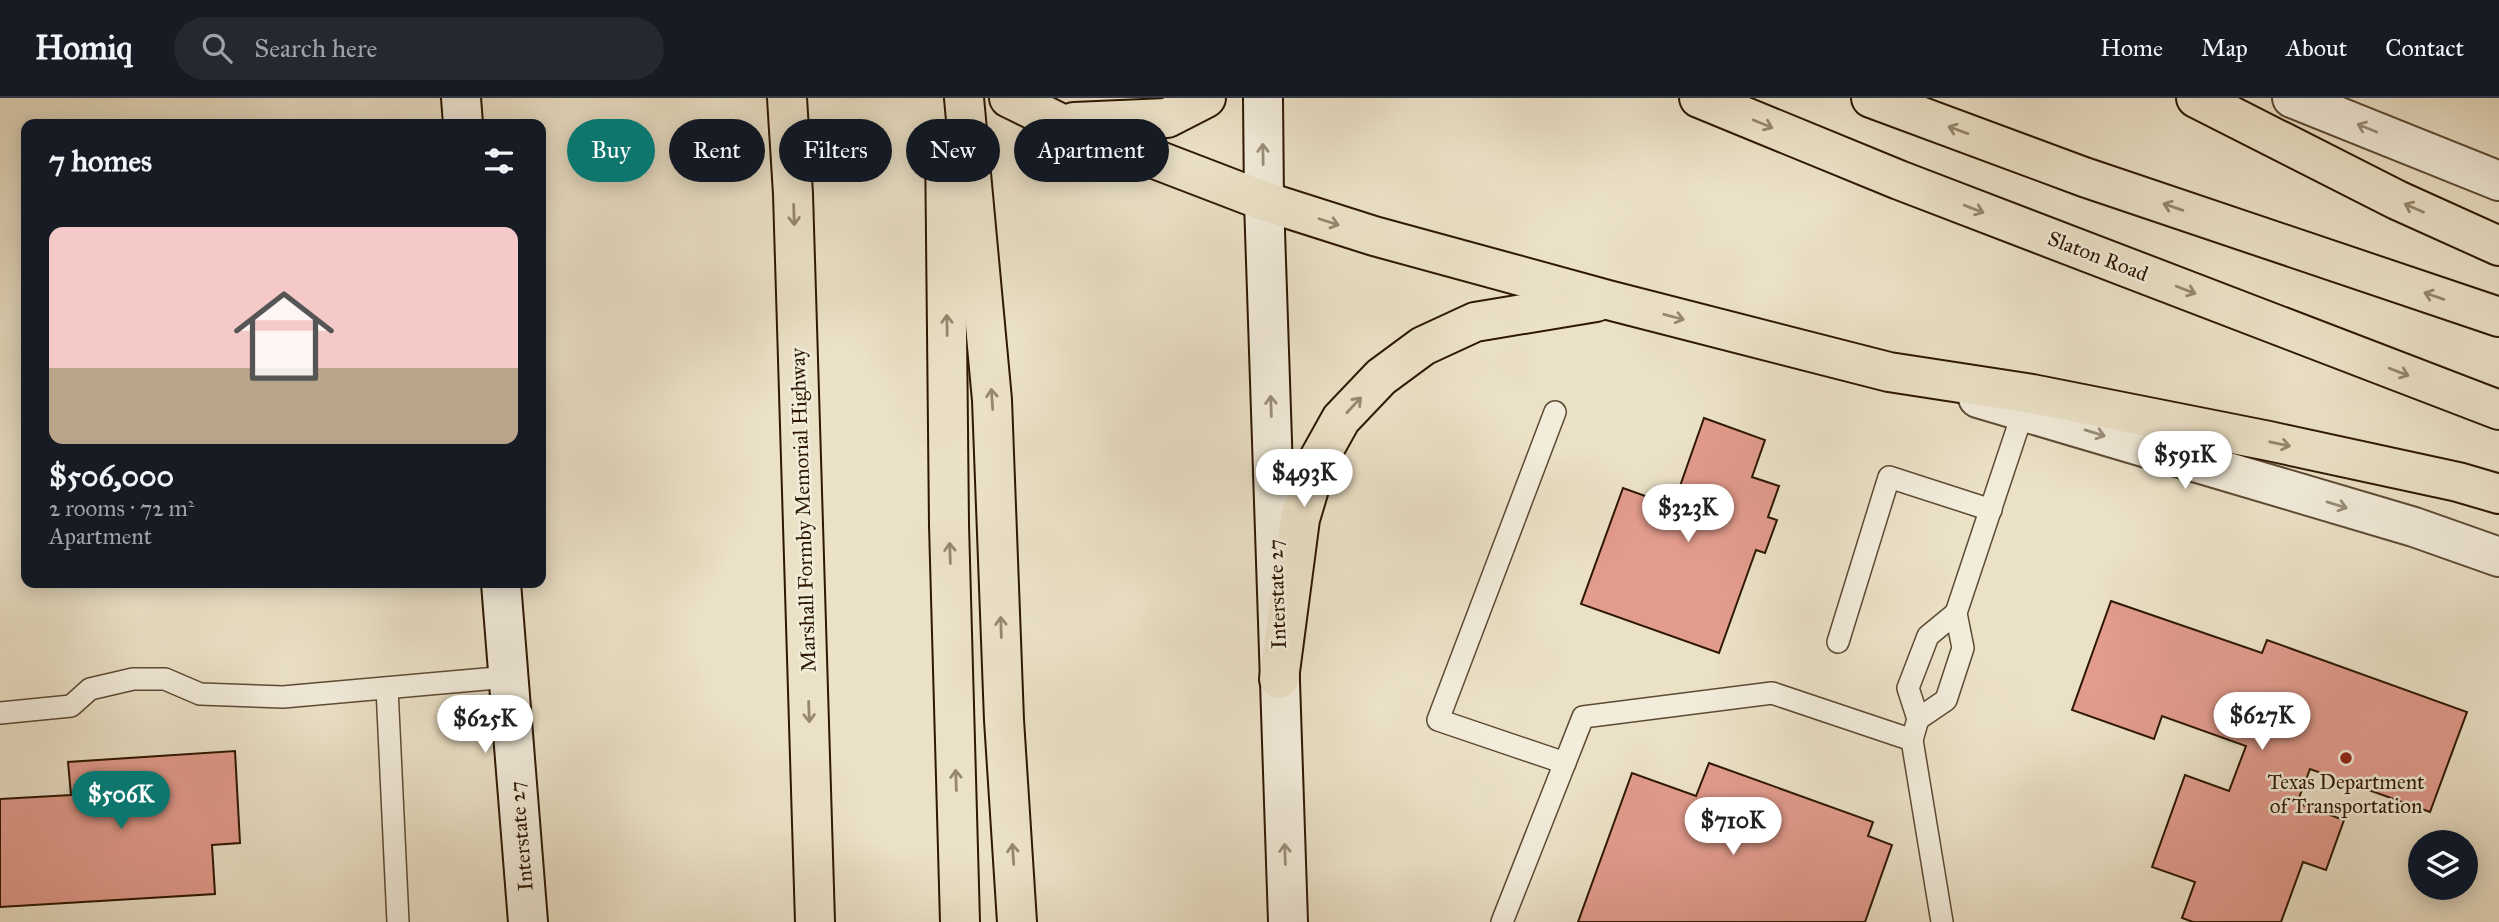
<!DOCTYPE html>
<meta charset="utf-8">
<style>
:root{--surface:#171b24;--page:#242831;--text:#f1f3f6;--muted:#9ea1a6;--line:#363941;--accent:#0f766e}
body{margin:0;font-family:"IM FELL Great Primer",serif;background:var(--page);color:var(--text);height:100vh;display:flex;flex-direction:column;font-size:26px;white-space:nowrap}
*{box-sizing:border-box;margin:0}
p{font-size:23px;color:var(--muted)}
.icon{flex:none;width:38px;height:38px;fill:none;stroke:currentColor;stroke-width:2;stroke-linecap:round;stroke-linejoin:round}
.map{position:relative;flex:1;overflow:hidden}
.drawer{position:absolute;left:21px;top:21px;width:525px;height:469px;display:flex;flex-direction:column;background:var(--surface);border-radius:14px;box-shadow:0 4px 18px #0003}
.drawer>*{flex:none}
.guide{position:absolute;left:567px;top:21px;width:665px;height:63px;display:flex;gap:14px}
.controls{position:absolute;left:2408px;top:732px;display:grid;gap:14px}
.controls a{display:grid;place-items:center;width:70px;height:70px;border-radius:50%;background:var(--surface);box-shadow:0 4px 18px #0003;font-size:35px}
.price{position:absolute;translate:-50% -60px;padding:0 16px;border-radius:24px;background:#fff;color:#222;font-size:23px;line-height:46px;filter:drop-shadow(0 2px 4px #0008)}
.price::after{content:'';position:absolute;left:50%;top:42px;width:21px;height:16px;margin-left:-10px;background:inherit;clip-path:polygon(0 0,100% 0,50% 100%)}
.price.selected{background:var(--accent);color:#fff}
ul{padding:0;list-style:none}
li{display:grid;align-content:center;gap:14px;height:371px;padding:0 28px}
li+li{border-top:2px solid var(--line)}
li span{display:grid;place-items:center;height:217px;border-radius:14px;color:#555}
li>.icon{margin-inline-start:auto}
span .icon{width:126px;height:126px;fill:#fffc;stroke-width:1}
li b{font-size:30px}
h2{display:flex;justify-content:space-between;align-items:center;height:84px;padding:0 28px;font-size:30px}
.chip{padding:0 24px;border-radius:32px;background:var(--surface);box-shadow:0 4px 18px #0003;font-size:24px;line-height:63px}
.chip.selected{background:var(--accent);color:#fff}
header{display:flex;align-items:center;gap:42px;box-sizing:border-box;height:98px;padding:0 35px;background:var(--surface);border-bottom:2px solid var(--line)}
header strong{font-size:33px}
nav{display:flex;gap:38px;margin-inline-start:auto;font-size:24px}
.search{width:490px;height:63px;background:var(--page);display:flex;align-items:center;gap:18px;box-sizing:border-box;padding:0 24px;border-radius:38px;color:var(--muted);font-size:26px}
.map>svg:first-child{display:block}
.building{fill:#e29b8d;stroke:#2e1802;stroke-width:2}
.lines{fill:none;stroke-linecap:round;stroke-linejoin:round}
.service-casing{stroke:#5d4a33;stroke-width:24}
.minor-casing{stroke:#5d4a33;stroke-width:42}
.secondary-casing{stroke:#2e1802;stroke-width:42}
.trunk-casing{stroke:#2e1802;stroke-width:42}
.motorway-casing{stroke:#2e1802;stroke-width:42}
.service{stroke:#f2ecdb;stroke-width:21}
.minor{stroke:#f2ecdb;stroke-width:38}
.secondary{stroke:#f2ecdb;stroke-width:38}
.trunk{stroke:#ebe1c7;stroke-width:38}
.motorway{stroke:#ebe1c7;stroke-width:38}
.oneway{stroke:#96876e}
.oneway2{stroke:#9a8d79}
.poi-dot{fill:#8f2418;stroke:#f2ecdb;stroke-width:2.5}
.labels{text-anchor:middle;stroke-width:5;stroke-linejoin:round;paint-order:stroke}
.street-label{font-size:21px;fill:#2e1802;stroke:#f2ecdb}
.poi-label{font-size:21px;fill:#2e1802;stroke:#f2ecdb}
</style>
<header>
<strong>Homiq</strong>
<div class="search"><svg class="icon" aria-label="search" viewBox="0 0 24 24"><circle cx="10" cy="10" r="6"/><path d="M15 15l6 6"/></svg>Search here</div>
<nav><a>Home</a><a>Map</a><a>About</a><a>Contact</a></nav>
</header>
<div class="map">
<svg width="2499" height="824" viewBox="0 0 2499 824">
<rect width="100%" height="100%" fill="#ebe1c7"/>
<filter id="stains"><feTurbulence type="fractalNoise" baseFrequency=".00286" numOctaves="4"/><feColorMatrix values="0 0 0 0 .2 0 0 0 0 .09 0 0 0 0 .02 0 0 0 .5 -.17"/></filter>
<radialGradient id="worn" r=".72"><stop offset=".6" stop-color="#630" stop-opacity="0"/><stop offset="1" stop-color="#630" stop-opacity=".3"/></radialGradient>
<g class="building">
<path d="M1704 320 1765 342 1752 379 1779 388 1768 419 1777 422 1765 455 1756 452 1719 555 1581 506 1623 390 1673 408Z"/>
<path d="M2111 503 2262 555 2267 542 2467 614 2430 714 2310 671 2297 705 2344 722 2326 772 2303 764 2281 824H2193L2182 820 2195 784 2152 769 2185 677 2229 693 2246 648 2162 618 2154 641 2072 612Z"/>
<path d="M235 653 240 745 212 747 215 796 0 809V701L71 697 68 664Z"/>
<path d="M1709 665 1873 724 1868 738 1892 747 1865 824H1578L1632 675 1696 698Z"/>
</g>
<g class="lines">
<g class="service-casing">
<g id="service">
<path d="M1555 314 1438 622 1565 665"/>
<path d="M1838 544 1889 379 1991 412"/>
<path d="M387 590 398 824"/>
<path d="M0 615 71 608 90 591 133 581H165L200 596 283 599 508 579"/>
<path d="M1918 621 1946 602 1963 550 1956 515 2023 314"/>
<path d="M1912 642 1942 824"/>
<path d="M1502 824 1583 619 1772 595 1912 642 1918 621 1908 590 1928 538 1956 515"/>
</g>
</g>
<g class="minor-casing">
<g id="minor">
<path d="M2292 0 2499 83"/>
<path d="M1978 300 2414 429 2499 459"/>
</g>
</g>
<g class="secondary-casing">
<g id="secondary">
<path d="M461 0 463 26"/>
<path d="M1263 0 1264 103 1288 824"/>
<path d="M501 485 528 824"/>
</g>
</g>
<g class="trunk-casing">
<g id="trunk">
<path d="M1009 0 1058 24 1264 103 1374 138 1608 202 1889 274 2032 296 2269 343 2458 384 2499 396"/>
<path d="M1699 0 1899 82 2499 312"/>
<path d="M1871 0 2084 79 2499 219"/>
<path d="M2196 0 2397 102 2499 148"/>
<path d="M1074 24 1167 20 1206 0"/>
<path d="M1279 581 1300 421 1317 364 1341 321 1381 279 1423 248 1475 224 1596 204"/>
</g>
</g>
<g class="motorway-casing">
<g id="motorway">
<path d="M787 0 793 96 815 824"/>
<path d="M964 0 992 302 1004 622 1017 824"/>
<path d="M945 42 949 427 960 824"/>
</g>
</g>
<use href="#service" class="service"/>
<use href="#minor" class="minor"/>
<use href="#secondary" class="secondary"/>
<use href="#trunk" class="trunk"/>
<use href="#motorway" class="motorway"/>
</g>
<defs><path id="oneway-shaft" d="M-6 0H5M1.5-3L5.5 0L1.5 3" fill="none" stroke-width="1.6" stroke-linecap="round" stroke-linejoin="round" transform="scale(1.75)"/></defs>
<g class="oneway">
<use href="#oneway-shaft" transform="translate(1763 26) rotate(22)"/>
<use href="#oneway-shaft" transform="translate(1958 32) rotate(-160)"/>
<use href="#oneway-shaft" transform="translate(2173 109) rotate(-161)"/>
<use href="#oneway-shaft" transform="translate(2414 110) rotate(-156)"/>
<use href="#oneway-shaft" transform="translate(1974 111) rotate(21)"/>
<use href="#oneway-shaft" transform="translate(794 117) rotate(88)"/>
<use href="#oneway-shaft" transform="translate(1329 124) rotate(18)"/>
<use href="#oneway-shaft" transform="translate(2186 192) rotate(21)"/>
<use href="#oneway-shaft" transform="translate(2434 198) rotate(-161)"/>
<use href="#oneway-shaft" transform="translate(1674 219) rotate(15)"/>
<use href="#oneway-shaft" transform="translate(947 227) rotate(-91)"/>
<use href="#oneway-shaft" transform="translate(2399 274) rotate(21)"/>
<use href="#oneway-shaft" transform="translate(992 301) rotate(-94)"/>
<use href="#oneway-shaft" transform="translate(1354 307) rotate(-47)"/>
<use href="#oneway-shaft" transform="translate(2280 346) rotate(12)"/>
<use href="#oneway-shaft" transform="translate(950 455) rotate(-92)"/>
<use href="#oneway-shaft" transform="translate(1001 529) rotate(-92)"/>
<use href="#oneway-shaft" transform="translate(809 614) rotate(88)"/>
<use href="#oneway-shaft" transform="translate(956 682) rotate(-92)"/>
<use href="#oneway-shaft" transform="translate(1013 756) rotate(-94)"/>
</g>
<g class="oneway2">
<use href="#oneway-shaft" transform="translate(2367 30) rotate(-158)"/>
<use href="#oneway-shaft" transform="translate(1263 56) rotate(-91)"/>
<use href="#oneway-shaft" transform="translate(1271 308) rotate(-92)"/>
<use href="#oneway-shaft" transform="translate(2095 335) rotate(17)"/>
<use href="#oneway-shaft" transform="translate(2337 407) rotate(17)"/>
<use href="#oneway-shaft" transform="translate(1285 756) rotate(-92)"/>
</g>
<circle class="poi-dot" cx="2346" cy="660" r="7"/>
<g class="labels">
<g class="street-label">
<text transform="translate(2098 158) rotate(21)" y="7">Slaton Road</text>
<text transform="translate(803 412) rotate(-92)" y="7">Marshall Formby Memorial Highway</text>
<text transform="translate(1277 496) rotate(-92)" y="7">Interstate 27</text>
<text transform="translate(521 738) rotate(-95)" y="7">Interstate 27</text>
</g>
<g class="poi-label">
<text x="2346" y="691">Texas Department<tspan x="2346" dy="24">of Transportation</tspan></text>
</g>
</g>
<rect width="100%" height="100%" filter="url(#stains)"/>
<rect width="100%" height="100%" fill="url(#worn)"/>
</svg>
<div class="controls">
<a><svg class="icon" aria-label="layers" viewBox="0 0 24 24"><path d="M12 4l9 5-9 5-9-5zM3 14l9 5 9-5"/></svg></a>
</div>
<b class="price" style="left:2185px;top:393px">$591K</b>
<b class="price" style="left:1304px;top:411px">$493K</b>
<b class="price" style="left:1688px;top:446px">$323K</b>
<b class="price" style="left:2262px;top:654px">$627K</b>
<b class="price" style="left:485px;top:657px">$625K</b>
<b class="price selected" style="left:121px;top:733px">$506K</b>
<b class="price" style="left:1733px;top:759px">$710K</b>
<div class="guide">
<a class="chip selected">Buy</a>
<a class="chip">Rent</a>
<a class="chip">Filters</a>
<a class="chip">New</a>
<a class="chip">Apartment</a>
</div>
<section class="drawer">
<h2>7 homes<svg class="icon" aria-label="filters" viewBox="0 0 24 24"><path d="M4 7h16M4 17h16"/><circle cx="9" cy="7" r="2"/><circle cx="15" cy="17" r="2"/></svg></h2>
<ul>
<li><span style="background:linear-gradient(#f6c9c9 65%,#b9a48a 0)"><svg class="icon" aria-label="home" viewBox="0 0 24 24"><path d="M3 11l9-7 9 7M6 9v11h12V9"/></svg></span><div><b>$506,000</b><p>2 rooms · 72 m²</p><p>Apartment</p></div></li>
</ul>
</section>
</div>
